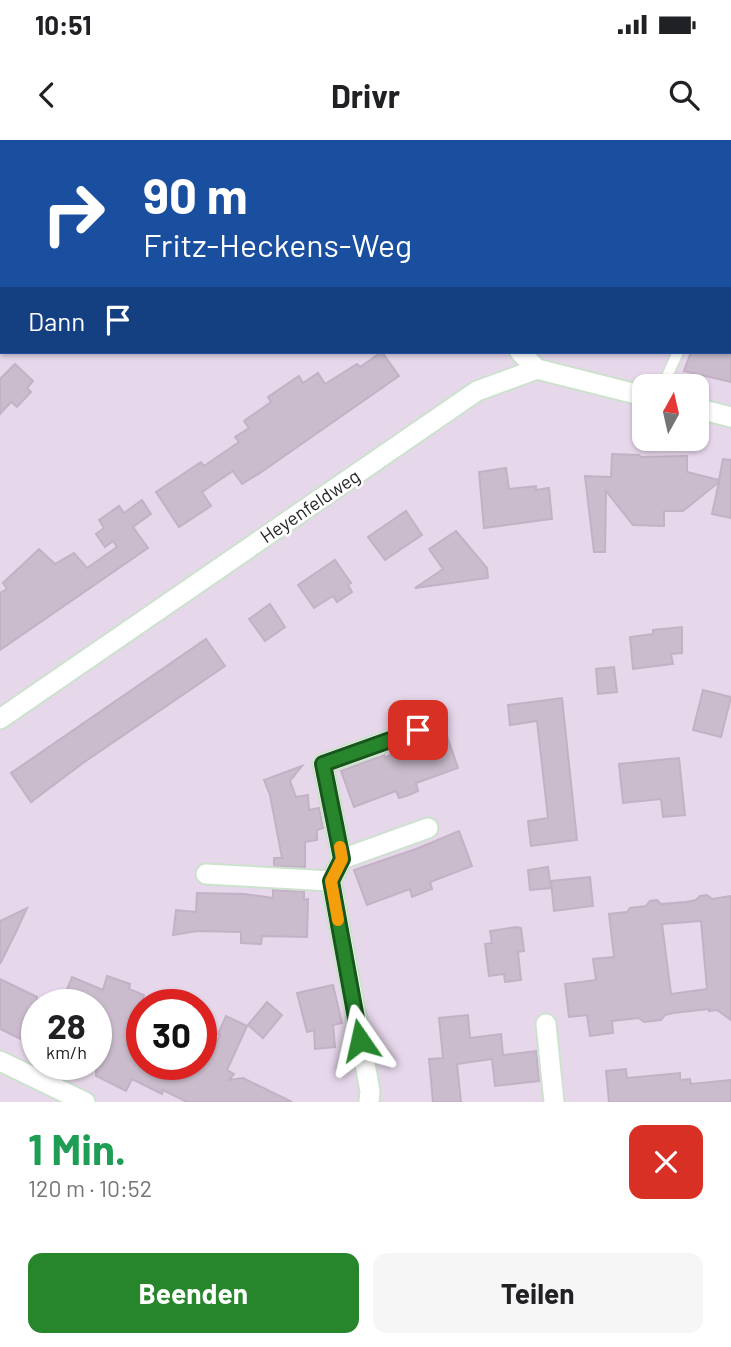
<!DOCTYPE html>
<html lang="de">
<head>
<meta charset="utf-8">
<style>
  body { margin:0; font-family:Barlow,sans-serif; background:#f6f6f6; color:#202124; height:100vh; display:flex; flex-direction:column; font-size:26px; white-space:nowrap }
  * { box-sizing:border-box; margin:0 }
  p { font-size:23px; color:#757577 }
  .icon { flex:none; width:38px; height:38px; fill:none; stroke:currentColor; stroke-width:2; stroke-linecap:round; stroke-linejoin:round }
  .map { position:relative; height:962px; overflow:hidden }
  .side { display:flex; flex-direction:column; background:#fff; flex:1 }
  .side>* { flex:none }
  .top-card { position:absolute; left:0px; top:0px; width:732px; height:214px; box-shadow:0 2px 5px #0004; background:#1a4fa0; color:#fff; overflow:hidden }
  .needle { width:46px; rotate:8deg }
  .fabs { position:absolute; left:632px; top:234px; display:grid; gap:14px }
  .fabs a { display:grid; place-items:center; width:77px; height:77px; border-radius:14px; background:#fff; box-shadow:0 2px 5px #0004; font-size:35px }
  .speed { position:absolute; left:21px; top:849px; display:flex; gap:14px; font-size:35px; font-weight:700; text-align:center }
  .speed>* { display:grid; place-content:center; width:91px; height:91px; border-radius:50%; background:#fff; box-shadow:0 2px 5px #0004; line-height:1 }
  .speed small { font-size:18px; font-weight:400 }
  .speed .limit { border:10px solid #d22; background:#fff; color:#111 }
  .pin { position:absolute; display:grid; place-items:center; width:60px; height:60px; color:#fff; margin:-30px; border-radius:14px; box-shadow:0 4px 10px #0006 }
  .me { position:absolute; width:77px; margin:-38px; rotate:349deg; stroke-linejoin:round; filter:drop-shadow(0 0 5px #0008) }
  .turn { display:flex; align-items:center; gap:24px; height:147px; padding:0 28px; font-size:32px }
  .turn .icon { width:91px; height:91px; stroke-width:2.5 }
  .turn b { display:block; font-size:49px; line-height:60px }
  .then { display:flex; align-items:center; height:66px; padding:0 28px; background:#0003; gap:14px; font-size:26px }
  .round { display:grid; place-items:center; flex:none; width:74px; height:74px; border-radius:14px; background:#f6f6f6 }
  .head { display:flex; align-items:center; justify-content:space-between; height:119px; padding:0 28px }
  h1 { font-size:42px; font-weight:700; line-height:52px; color:#1e9e55 }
  .button { display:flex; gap:14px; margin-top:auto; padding:14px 28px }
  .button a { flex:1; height:80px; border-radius:14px; background:#27852c; color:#fff; font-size:28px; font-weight:700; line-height:80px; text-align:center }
  .button a+a { background:#f6f6f6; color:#202124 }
  .status { display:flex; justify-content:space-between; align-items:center; height:49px; padding:0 35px; background:#fff; direction:ltr }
  .status svg { height:19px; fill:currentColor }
  header { display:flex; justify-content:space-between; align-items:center; height:91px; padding:0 28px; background:#fff; font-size:32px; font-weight:700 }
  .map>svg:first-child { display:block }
  .building { fill:#cabccc; stroke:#c3b1c6; stroke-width:2; fill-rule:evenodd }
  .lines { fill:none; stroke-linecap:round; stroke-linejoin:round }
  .service-casing { stroke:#cce2cd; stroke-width:13 }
  .minor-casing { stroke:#cce2cd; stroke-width:23 }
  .service { stroke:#fff; stroke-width:10 }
  .minor { stroke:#fff; stroke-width:19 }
  .route-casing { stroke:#19561d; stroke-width:18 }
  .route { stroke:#27852c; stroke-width:12 }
  .slow { stroke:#f59e0b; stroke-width:12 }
  .labels { text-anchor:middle; stroke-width:5; stroke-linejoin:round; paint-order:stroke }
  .street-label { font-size:19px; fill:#272727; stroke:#fff }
</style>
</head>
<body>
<div class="status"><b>10:51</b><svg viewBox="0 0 49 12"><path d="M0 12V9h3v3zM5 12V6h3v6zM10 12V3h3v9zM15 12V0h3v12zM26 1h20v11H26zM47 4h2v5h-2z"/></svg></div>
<header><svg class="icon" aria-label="back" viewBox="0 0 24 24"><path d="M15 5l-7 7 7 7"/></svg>Drivr<svg class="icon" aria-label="search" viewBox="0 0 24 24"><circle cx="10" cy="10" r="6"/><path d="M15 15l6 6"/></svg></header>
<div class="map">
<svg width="731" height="962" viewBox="0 0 731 962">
  <rect width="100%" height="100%" fill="#e7d7eb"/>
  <g class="building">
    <polygon points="382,212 399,236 260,333 242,344 233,331 202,352 211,366 179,387 156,352 201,322 204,326 239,302 235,297 249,288 244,281 271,262 268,257 299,236 303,243 318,233 325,244 357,224 360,227"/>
    <polygon points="691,212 731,212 731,242 684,231"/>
    <polygon points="15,224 33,241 27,248 31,252 17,267 11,262 0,274 0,239"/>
    <polygon points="612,314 639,315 641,317 687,316 687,332 719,340 723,319 731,320 731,378 712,374 719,342 683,371 664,371 664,386 633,385 606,351 605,412 594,412 585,336 611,337"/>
    <polygon points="506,328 509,349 536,346 536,350 549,348 552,379 484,388 479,332"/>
    <polygon points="142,360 151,374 133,387 148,408 0,510 0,453 7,449 3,443 39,409 55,424 74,413 87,428 117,407 113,401 105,407 96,394 104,388 99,380 119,366 124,373"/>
    <polygon points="406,371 422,395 385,420 368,397"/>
    <polygon points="456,391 487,428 488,438 415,448 443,429 429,409"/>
    <polygon points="335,420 351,443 348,445 352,452 337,462 333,456 314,468 298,445"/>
    <polygon points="270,464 285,487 265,501 249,479"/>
    <polygon points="682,487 682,513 671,514 673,524 633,529 630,497 653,494 653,490"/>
    <polygon points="206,499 225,526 83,623 31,662 11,633"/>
    <polygon points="614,527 617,552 598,554 596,529"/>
    <polygon points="703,550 731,557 721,597 693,590"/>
    <polygon points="562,558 577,700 531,706 528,681 548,678 537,581 510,585 508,565"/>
    <polygon points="446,593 458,628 416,643 418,651 409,655 399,658 396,651 354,667 341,631 384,615 385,618 400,609"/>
    <polygon points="679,618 685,675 663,677 661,659 623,663 619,624"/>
    <polygon points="302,626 290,641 296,657 308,655 309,670 319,668 323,688 317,690 317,700 305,702 305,727 274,726 274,718 282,718 270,655 264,640"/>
    <polygon points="459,691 472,726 430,742 432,749 412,757 410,749 367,765 354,730 416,709"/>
    <polygon points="548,727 551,748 530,750 528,730"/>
    <polygon points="590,737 593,766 554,771 551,741"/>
    <polygon points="273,750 304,752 304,760 308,759 307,797 262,796 261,804 241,803 241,792 197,791 173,795 176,770 196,772 197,753 244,754 273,758"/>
    <path d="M707 755 712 759 731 756V880L717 870 709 871V869L673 873 665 875 661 880 644 882 639 878 612 881 613 893 590 896 587 875 569 877 565 844 596 840 593 819 614 817 609 774 627 772 630 768 646 766 650 761 657 760 661 764 686 762 696 760 700 756ZM701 781 707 849 671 854 662 784Z"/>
    <polygon points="27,768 17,790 0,824 0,781"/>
    <polygon points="516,787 521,788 524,811 518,812 521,840 505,842 504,834 489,836 485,804 492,803 490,791"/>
    <polygon points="107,836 130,844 129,849 144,855 142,862 142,924 205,924 220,895 218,894 226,876 247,886 227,930 234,934 229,940 243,938 292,962 187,962 163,950 162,954 132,939 126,951 96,936 96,864 61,864 72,837 103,850"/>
    <polygon points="0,839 37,857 37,907 0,889"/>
    <polygon points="333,845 342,883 333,885 335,907 315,909 314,890 307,892 297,853"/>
    <polygon points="267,862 282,875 263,898 248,885"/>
    <polygon points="468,875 470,898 501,894 503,915 536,911 539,941 495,946 492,919 457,924 461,962 433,962 429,919 443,918 439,878"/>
    <polygon points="626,929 627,938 680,933 680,940 690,939 691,944 731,940 731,962 609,962 606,931"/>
  </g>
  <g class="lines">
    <g class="service-casing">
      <g id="service">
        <polyline points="730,99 731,97"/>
        <polyline points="662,247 678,212"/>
      </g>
    </g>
    <g class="minor-casing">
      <g id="minor">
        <polyline points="323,0 325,2"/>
        <polyline points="0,192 2,190"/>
        <polyline points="520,212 537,229"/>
        <polyline points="696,268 731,277"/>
        <polyline points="0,579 477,251 537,229 644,256"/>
        <polyline points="342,719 428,688"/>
        <polyline points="206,734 331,741 370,951 369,962"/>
        <polyline points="331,741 342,719 323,624 418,590"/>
        <polyline points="546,884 554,962"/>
        <polyline points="0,921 85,962"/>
      </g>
    </g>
    <use href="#service" class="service"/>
    <use href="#minor" class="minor"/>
  </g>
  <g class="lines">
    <g class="route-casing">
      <polyline id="route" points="360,900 331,741 342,719 323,624 418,590"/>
    </g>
    <use href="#route" class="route"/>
    <polyline class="slow" points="338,780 331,741 342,719 340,707"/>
  </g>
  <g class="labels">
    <g class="street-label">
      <text transform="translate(310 366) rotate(-34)" y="7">Heyenfeldweg</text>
    </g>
  </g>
</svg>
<div class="fabs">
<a><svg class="needle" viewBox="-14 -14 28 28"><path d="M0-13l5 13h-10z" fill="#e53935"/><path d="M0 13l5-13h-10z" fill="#757577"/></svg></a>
</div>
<div class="speed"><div>28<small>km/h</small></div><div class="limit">30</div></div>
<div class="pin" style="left:418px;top:590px;background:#d93025"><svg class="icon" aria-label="arrive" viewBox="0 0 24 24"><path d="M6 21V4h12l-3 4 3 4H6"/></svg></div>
<svg class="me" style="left:360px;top:900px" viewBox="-20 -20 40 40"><path d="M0-17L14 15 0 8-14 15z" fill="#27852c" stroke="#fff" stroke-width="4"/></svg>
<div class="top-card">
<div class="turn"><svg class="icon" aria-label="right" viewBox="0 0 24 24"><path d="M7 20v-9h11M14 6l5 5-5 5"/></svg><div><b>90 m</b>Fritz-Heckens-Weg</div></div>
<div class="then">Dann<svg class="icon" aria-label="arrive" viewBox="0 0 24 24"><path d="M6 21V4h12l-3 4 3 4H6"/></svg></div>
</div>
</div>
<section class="side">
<div class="head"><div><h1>1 Min.</h1><p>120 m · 10:52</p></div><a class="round" style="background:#d93025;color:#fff"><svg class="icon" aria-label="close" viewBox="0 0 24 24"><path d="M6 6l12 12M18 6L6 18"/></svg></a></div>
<div class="button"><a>Beenden</a><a>Teilen</a></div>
</section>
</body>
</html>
